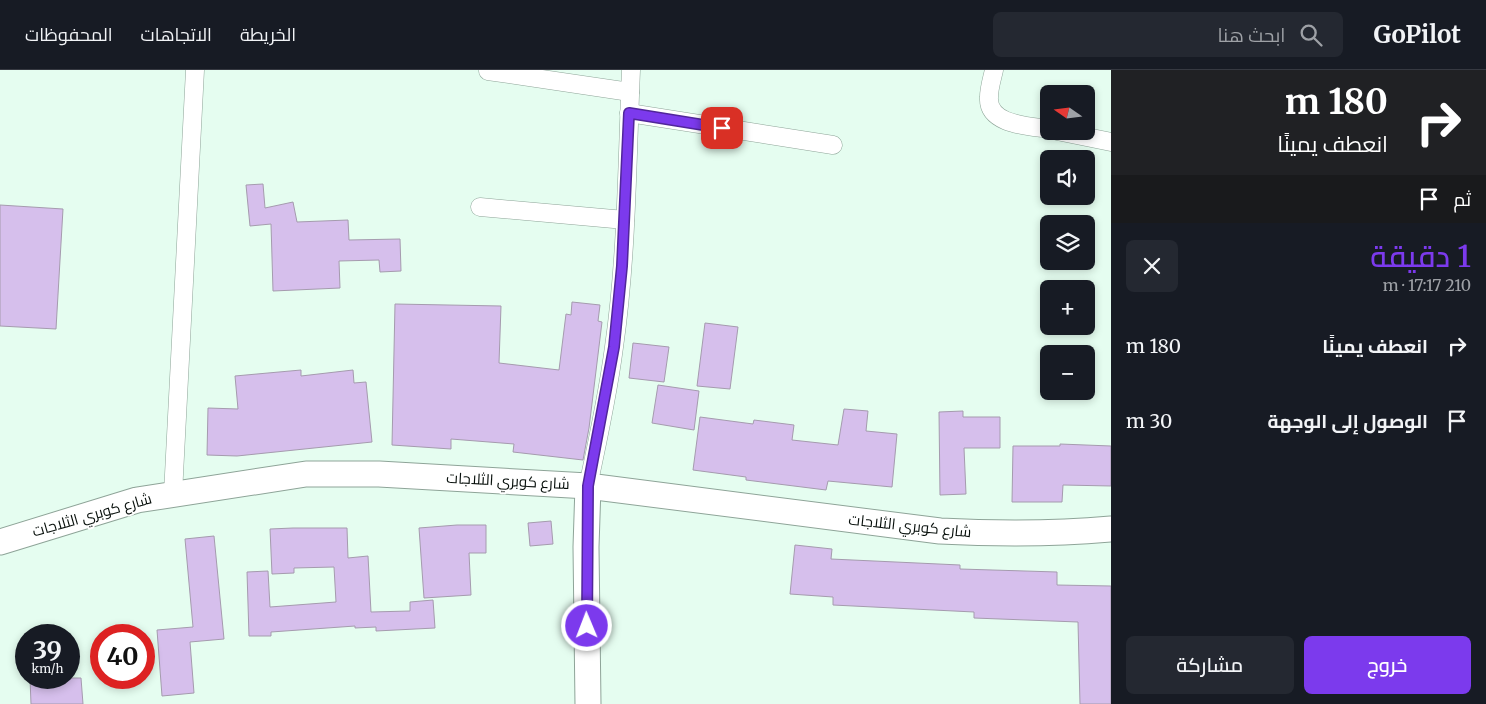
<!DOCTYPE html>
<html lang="ar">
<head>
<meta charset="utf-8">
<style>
  body { margin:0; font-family:Merriweather,Cairo,serif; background:#242831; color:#f1f3f6; direction:rtl; height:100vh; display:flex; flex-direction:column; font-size:19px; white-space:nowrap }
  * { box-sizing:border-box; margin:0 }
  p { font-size:16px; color:#9ea1a6 }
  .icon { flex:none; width:28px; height:28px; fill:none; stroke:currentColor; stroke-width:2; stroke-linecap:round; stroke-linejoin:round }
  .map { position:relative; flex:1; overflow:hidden; direction:ltr }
  .details { display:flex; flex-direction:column; background:#171b24; width:375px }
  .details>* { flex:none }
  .banner { background:#202124; color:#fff; overflow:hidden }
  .needle { width:32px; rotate:284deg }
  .tools { position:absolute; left:1040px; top:15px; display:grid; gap:10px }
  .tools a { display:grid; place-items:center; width:55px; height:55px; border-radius:8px; background:#171b24; box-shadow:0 2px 8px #0003; font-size:25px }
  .speed { position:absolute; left:15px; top:554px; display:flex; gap:10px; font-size:25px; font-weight:700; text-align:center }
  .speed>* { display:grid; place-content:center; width:65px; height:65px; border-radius:50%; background:#171b24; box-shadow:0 2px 8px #0003; line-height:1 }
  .speed small { font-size:12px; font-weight:400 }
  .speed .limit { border:8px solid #d22; background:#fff; color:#111 }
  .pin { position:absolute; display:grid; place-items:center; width:42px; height:42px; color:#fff; margin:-21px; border-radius:10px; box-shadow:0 2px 8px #0006 }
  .me { position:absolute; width:55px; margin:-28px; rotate:359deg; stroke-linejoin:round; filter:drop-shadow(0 0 4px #0008) }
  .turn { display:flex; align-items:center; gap:18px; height:105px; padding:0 15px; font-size:22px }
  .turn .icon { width:65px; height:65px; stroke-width:2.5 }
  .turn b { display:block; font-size:35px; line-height:42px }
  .then { display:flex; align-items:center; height:48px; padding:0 15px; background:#0003; gap:10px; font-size:19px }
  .round { display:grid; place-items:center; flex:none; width:52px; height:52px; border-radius:8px; background:#242831 }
  .headline { display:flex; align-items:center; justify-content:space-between; height:85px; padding:0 15px }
  h1 { font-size:30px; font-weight:600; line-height:38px; color:#7c3aed }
  .cta { display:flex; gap:10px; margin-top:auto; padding:10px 15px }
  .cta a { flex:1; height:58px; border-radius:8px; background:#7c3aed; color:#fff; font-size:20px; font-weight:600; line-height:58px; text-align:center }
  .cta a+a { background:#242831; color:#f1f3f6 }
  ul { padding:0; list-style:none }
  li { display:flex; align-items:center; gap:15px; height:75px; padding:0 15px }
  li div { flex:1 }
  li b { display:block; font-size:19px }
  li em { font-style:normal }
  header { display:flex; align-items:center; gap:30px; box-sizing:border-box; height:70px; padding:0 25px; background:#171b24; border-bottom:1px solid #363941 }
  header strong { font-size:24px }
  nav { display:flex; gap:28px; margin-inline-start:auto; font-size:18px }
  .search { width:350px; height:45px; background:#242831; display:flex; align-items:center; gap:12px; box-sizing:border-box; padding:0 18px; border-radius:8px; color:#9ea1a6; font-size:19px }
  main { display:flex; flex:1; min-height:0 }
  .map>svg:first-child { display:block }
  .building { fill:#d6bfec; stroke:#a59bae }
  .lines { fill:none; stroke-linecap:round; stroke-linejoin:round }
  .street-casing { stroke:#8ea498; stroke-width:19 }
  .secondary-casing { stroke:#8ea498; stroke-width:27 }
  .street { stroke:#fff; stroke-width:18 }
  .secondary { stroke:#fff; stroke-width:25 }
  .route-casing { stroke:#51269a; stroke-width:12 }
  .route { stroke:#7c3aed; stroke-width:9 }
  .labels { text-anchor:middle; stroke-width:4; stroke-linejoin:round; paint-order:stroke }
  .street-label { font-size:15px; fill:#060e0a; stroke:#fff }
</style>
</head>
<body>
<header>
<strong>GoPilot</strong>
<div class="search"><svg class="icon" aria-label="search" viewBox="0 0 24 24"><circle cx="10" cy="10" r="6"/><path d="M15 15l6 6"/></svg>ابحث هنا</div>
<nav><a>الخريطة</a><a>الاتجاهات</a><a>المحفوظات</a></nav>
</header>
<main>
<section class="details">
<div class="banner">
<div class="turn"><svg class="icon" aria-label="right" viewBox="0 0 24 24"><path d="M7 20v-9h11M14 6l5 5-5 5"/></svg><div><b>180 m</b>انعطف يمينًا</div></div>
<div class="then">ثم<svg class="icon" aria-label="arrive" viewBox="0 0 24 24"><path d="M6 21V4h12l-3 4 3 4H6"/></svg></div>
</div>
<div class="headline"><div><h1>1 دقيقة</h1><p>210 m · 17:17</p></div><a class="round"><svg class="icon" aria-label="close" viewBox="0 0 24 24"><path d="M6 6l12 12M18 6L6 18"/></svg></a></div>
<ul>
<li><svg class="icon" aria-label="right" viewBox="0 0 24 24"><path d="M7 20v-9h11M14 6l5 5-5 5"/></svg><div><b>انعطف يمينًا</b></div><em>180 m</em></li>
<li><svg class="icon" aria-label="arrive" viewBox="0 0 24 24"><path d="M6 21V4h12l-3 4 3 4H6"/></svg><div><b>الوصول إلى الوجهة</b></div><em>30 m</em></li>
</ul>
<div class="cta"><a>خروج</a><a>مشاركة</a></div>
</section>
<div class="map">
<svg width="1111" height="634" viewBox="0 0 1111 634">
  <rect width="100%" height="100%" fill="#e5fdf0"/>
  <g class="building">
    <polygon points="263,114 265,138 293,132 297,152 348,150 349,170 400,169 401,201 380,202 379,190 339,191 340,218 273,221 271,154 250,156 246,115"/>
    <polygon points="0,135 63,139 56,259 0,256"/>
    <polygon points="572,232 600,235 598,251 602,252 589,358 583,390 513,382 514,374 451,369 451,379 392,375 395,234 501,236 499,293 559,300 566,244 571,245"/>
    <polygon points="705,253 738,257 730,319 697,316"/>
    <polygon points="633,273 669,277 664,312 629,308"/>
    <polygon points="301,300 301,306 353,300 354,313 366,312 372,372 237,386 207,385 208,338 238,339 235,306"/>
    <polygon points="658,315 699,321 694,360 652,353"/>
    <polygon points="844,339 868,341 866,361 897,364 892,417 828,411 826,420 746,410 746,407 693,400 700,347 753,354 754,350 794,355 792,370 838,375"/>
    <polygon points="963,341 963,347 1000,347 1000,378 964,378 966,424 940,425 939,342"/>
    <polygon points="1060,374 1111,376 1111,416 1063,415 1062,432 1012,432 1013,376 1060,376"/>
    <polygon points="551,451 553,474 530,476 528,453"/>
    <polygon points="457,455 486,455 486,483 469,483 471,525 424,528 419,458"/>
    <polygon points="293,458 347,458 348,488 368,486 371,542 410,541 410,532 433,530 435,558 376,561 376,557 355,558 355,556 271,562 271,566 249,566 247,502 268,501 270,537 336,532 334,497 294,498 294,503 272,504 270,459"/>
    <polygon points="214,466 224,569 190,572 194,623 162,626 157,560 193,557 185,469"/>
    <polygon points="795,475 832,479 831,489 960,495 960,499 1057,502 1057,515 1111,516 1111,634 1080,634 1078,552 974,548 974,542 833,535 833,527 790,524"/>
    <polygon points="30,608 81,608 83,634 31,634"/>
  </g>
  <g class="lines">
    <g class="street-casing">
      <g id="street">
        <path d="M994 0C992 9 989 18 989 27 987 55 1029 56 1049 59"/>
        <polyline points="488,1 630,22"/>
        <polyline points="629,43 833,75"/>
        <polyline points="1057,61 1111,72"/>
        <polyline points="480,137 625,150"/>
        <path d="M588 416C598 370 608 324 614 277 627 186 627 92 631 0"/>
        <polyline points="173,424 195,0"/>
      </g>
    </g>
    <g class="secondary-casing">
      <g id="secondary">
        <polyline points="588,416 586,477 588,634"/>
        <path d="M0 472 137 430 306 404H379L588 416 940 461C998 464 1054 464 1111 459"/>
      </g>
    </g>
    <use href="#street" class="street"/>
    <use href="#secondary" class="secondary"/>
  </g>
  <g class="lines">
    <g class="route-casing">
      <polyline id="route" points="587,556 588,416 614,277 622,196 629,43 722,58"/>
    </g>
    <use href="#route" class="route"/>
  </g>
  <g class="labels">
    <g class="street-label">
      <text transform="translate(508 411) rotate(3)" y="5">شارع كوبري الثلاجات</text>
      <text transform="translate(92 445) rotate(-16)" y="5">شارع كوبري الثلاجات</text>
      <text transform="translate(910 456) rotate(6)" y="5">شارع كوبري الثلاجات</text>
    </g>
  </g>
</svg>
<div class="tools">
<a><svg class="needle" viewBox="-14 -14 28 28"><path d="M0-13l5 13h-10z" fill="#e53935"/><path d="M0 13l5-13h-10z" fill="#9ea1a6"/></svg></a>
<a><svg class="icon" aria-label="sound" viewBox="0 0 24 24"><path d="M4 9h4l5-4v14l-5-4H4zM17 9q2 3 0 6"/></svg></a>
<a><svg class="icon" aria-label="layers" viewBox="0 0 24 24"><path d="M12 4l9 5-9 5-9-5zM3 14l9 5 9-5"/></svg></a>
<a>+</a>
<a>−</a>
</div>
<div class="speed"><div>39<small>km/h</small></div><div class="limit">40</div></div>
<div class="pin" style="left:722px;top:58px;background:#d93025"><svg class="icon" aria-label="arrive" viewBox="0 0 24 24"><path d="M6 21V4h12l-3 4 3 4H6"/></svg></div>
<svg class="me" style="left:587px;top:556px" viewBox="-20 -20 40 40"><circle r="17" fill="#7c3aed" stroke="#fff" stroke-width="3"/><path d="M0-11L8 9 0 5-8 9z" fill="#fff"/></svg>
</div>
</main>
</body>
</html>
